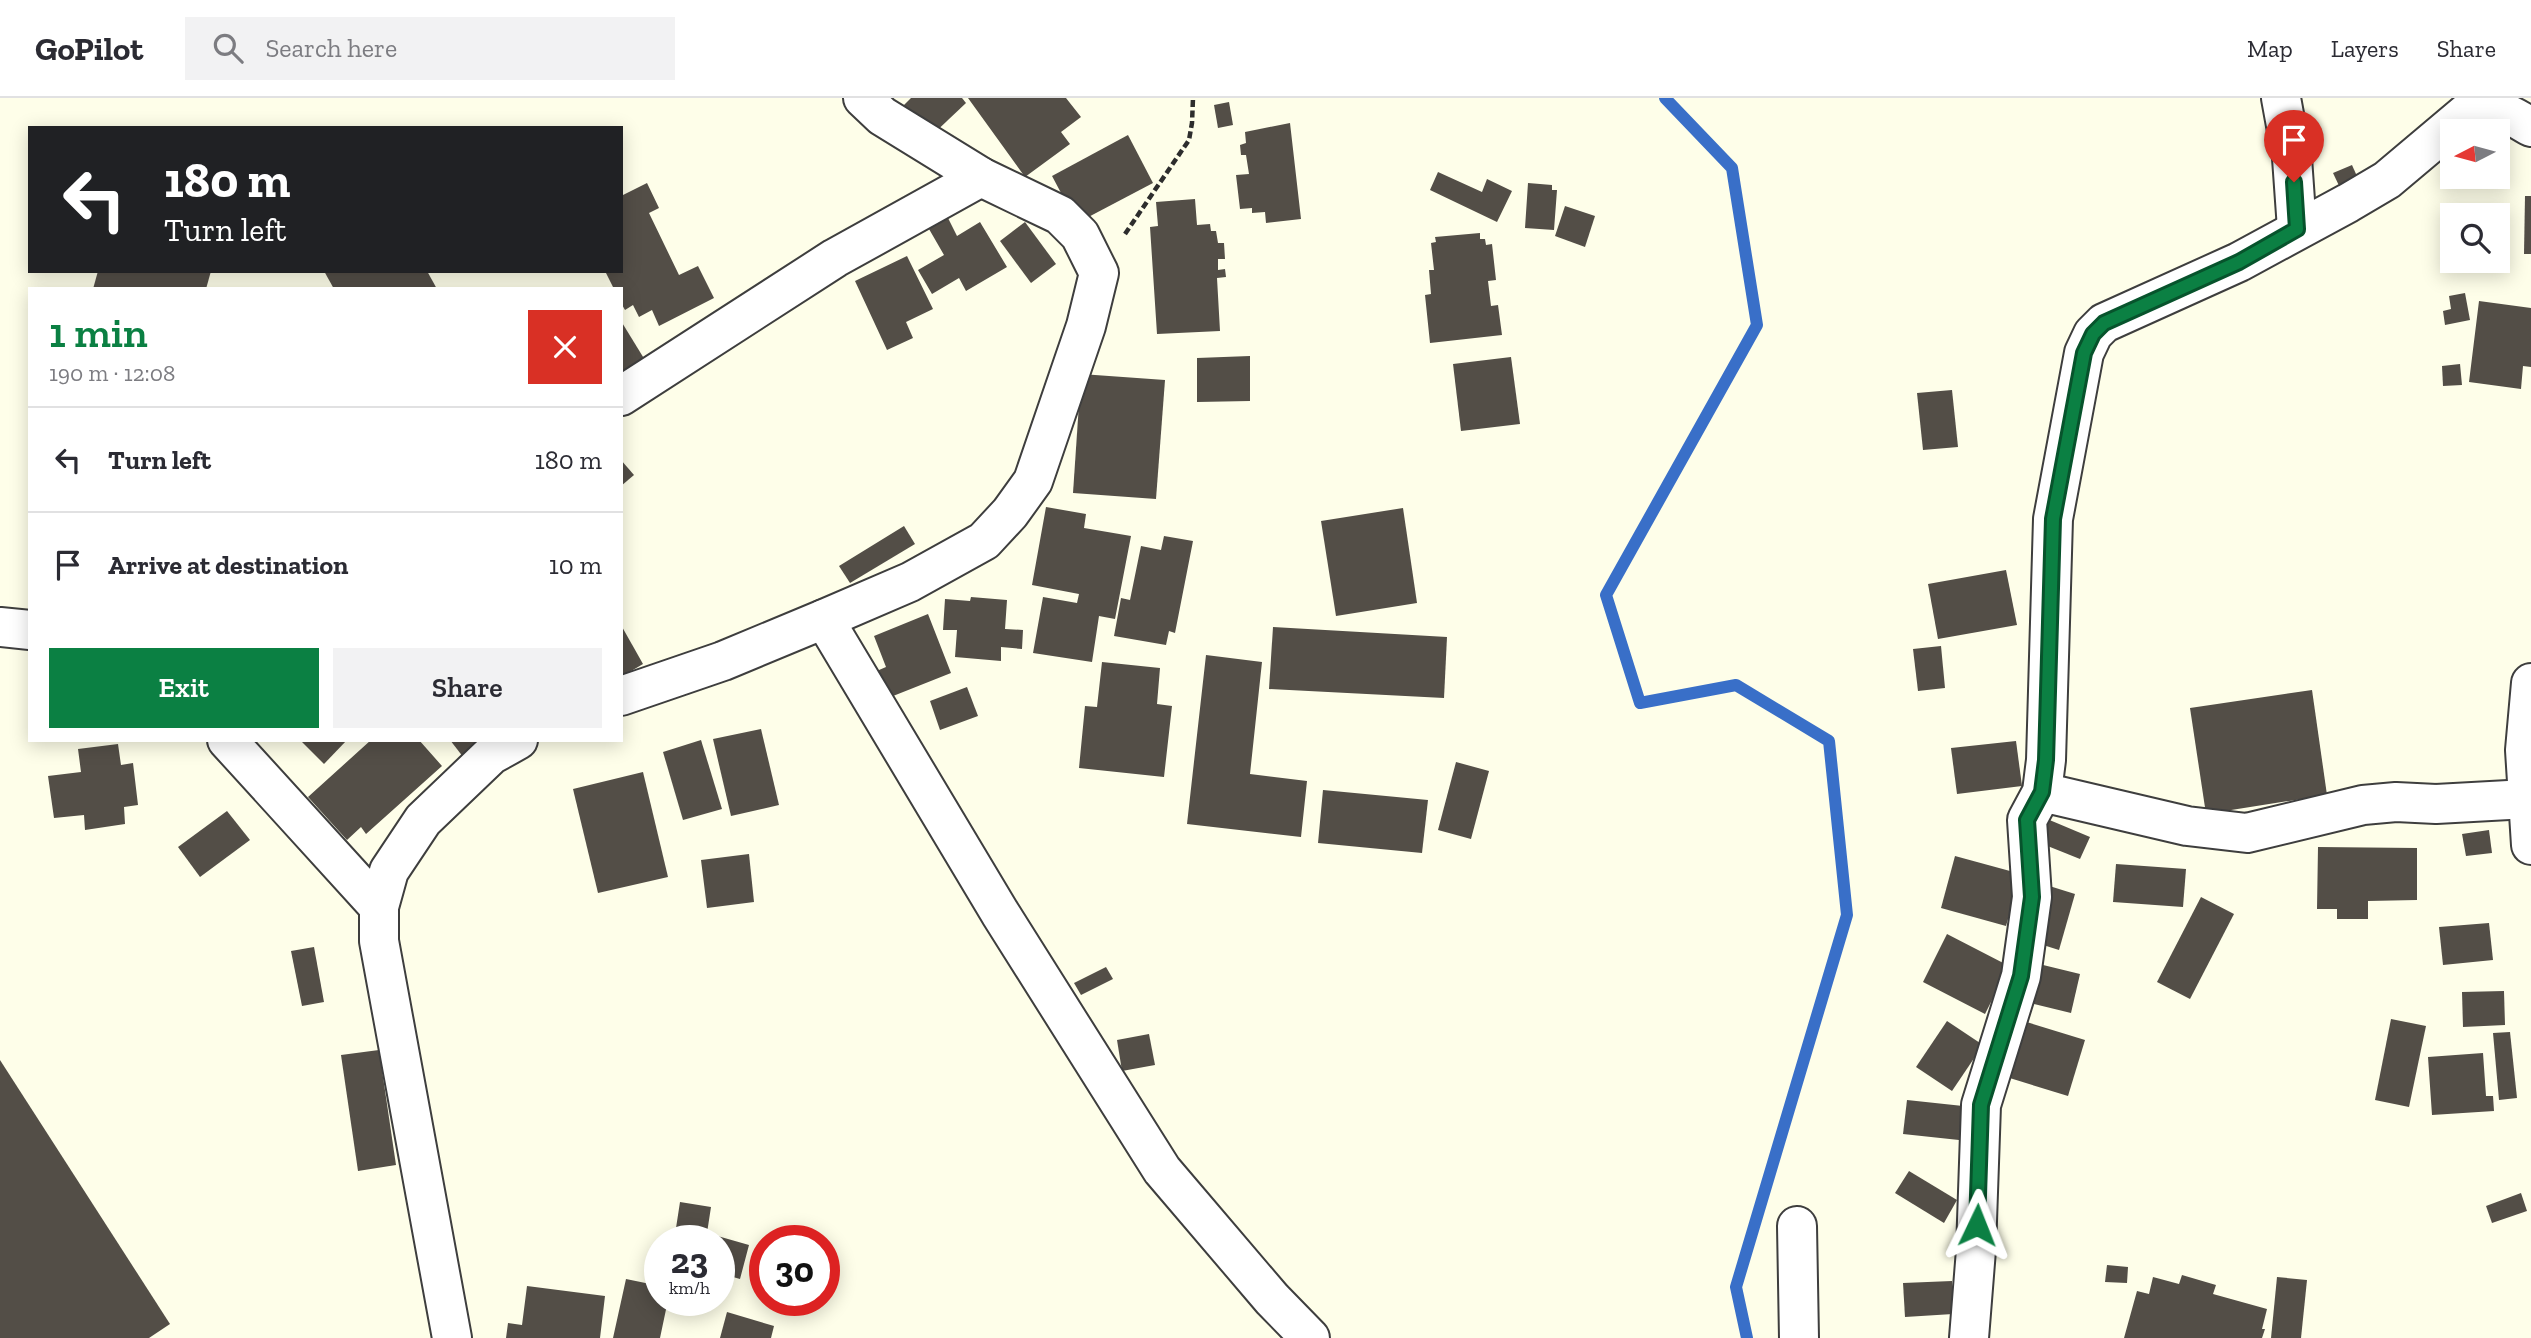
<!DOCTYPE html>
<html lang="en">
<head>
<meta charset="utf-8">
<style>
  body { margin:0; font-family:"Zilla Slab",serif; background:#f2f2f3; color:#2b2b33; height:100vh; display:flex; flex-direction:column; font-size:26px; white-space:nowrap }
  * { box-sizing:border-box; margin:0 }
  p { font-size:23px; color:#7c7c81 }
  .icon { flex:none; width:38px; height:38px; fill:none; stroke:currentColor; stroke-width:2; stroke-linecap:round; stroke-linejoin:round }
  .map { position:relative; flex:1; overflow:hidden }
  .sheet { position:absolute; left:28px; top:189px; width:595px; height:455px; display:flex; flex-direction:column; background:#fff; border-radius:0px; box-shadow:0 4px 18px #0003 }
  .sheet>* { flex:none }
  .hud { position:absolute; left:28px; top:28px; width:595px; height:147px; border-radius:0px; box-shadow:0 4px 18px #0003; background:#202124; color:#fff; overflow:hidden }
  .needle { width:46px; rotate:264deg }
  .controls { position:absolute; left:2440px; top:21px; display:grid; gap:14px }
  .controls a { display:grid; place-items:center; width:70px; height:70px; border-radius:0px; background:#fff; box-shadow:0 4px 18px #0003; font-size:35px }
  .speed { position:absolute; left:644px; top:1127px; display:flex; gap:14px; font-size:35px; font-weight:700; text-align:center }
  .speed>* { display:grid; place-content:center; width:91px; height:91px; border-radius:50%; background:#fff; box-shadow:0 4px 18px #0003; line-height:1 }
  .speed small { font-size:18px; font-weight:400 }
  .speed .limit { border:10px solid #d22; background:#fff; color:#111 }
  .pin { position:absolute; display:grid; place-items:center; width:60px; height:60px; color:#fff; margin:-72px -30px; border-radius:50% 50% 50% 0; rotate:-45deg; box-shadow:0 0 7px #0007 }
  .pin .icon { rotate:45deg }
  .me { position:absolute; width:77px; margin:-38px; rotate:2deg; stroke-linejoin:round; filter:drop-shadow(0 0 5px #0008) }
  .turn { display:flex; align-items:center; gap:24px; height:147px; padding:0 21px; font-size:32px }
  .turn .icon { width:91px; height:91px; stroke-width:2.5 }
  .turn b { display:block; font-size:49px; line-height:60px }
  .round { display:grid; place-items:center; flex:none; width:74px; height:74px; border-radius:0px; background:#f2f2f3 }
  .overview { display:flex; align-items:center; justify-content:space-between; height:119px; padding:0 21px }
  h1 { font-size:42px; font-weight:600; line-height:52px; color:#0b8043 }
  .action { display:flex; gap:14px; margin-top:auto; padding:14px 21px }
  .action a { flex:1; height:80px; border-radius:0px; background:#0b8043; color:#fff; font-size:28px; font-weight:600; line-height:80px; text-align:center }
  .action a+a { background:#f2f2f3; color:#2b2b33 }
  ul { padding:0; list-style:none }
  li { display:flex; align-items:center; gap:21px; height:105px; padding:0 21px; border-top:2px solid #e1e1e2 }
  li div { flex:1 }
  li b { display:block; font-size:26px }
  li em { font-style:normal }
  header { display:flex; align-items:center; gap:42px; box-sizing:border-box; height:98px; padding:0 35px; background:#fff; border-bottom:2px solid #e1e1e2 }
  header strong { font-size:33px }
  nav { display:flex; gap:38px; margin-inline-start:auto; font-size:24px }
  .search { width:490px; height:63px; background:#f2f2f3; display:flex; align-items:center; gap:18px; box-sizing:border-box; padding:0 24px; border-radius:0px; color:#7c7c81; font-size:26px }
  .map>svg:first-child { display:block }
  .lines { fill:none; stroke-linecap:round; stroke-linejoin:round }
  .stream { stroke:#396fc8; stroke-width:12 }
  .building { fill:#534e47 }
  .minor-casing { stroke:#3e3e3e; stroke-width:42 }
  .path { stroke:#2d2d2d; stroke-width:4.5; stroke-dasharray:7 3.5; stroke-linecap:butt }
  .minor { stroke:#fff; stroke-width:38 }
  .route-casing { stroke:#07532c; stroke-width:18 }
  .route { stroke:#0b8043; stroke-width:12 }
</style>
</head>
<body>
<header>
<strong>GoPilot</strong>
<div class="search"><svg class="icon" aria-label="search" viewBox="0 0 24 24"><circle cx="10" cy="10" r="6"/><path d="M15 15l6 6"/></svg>Search here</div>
<nav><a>Map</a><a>Layers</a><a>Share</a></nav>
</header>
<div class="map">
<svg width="2531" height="1240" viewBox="0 0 2531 1240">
  <rect width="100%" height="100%" fill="#fefee9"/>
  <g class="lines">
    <polyline class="stream" points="1665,0 1732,70 1757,227 1606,497 1640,605 1736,587 1829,643 1847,817 1736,1189 1747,1240"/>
  </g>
  <g class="building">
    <polygon points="911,0 962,0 966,5 929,40 901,10"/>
    <polygon points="968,0 1066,0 1081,19 1061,34 1070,46 1025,79"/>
    <polygon points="1229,4 1233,27 1218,30 1214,7"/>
    <polygon points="1290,25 1301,121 1266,125 1265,114 1252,115 1252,110 1240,111 1236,77 1249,76 1246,57 1241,57 1240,47 1246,45 1245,34"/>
    <polygon points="1128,37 1153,85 1077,125 1052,78"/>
    <polygon points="2352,67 2360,85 2342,94 2333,75"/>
    <polygon points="1438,74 1482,94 1487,81 1512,93 1497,124 1430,92"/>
    <polygon points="647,85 659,110 649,115 679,177 698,168 714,200 659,228 652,212 639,219 633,207 625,212 621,205 621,191 614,191 605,173 621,173 621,98"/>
    <polygon points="1528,85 1552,87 1552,92 1557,92 1554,132 1525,130"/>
    <polygon points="2525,98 2531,98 2531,156 2524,156"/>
    <polygon points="1195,101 1197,127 1210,126 1211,133 1216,133 1218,145 1224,145 1225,161 1218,161 1218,172 1225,171 1226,179 1217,180 1220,233 1157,236 1150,129 1158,128 1156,104"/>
    <polygon points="1565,108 1595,118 1585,149 1555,138"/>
    <polygon points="948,120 957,138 980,124 1007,169 966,193 959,180 932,196 918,172 944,157 929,131"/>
    <polygon points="1025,124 1056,166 1031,185 1000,143"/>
    <polygon points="1480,135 1480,141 1485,141 1486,147 1492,146 1496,182 1488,183 1491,208 1498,207 1502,237 1430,245 1425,197 1431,196 1429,172 1434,172 1431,145 1436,144 1435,139"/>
    <polygon points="907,158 933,211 906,224 913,240 887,252 855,183"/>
    <polygon points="98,173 211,173 206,191 93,191"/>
    <polygon points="324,173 427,173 437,191 334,191"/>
    <polygon points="2465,195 2470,222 2445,227 2443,213 2451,211 2449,198"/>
    <polygon points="2479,203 2531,210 2531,269 2523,268 2521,291 2469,284"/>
    <polygon points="621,223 648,267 621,284"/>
    <polygon points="1250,258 1250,303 1197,304 1197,260"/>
    <polygon points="1511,259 1520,326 1461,333 1453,266"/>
    <polygon points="2460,266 2462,287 2443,288 2442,268"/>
    <polygon points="1081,276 1165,282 1156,401 1073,395"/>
    <polygon points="1952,292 1958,349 1923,352 1917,295"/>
    <polygon points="621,362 634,377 621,388"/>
    <polygon points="1046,409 1086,416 1084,430 1131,438 1115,521 1099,518 1092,564 1033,555 1043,499 1077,505 1079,496 1032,487"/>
    <polygon points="1403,410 1417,505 1336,518 1321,423"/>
    <polygon points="904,428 915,446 850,485 839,468"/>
    <polygon points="1164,438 1193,443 1175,535 1169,533 1166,547 1114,538 1121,500 1130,502 1141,448 1161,452"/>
    <polygon points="2006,472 2017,527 1938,541 1928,486"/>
    <polygon points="971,499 1007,502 1005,531 1023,532 1022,551 1001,549 1001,563 955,559 957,532 943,532 945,501 970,503"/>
    <polygon points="928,516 951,575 883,602 872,575 886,569 874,538"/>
    <polygon points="621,527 643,566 621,579"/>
    <polygon points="1273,529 1447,539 1444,600 1269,591"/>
    <polygon points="1941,548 1945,590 1918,593 1913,551"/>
    <polygon points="1206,557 1262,564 1250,676 1307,683 1301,739 1187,726"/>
    <polygon points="1102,564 1160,570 1157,606 1172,608 1164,679 1079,670 1085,608 1097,609"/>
    <polygon points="967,589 978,618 940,632 930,603"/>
    <polygon points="2312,592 2327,697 2206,716 2190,610"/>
    <polygon points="761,631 779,707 731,718 713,641"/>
    <polygon points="300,642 347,642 324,666"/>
    <polygon points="371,642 419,642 442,668 366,736 361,729 347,742 308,699"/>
    <polygon points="450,642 495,642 467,664"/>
    <polygon points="701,642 722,711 683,722 663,654"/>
    <polygon points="2016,643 2022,688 1957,696 1951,650"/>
    <polygon points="118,646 121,667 133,665 138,707 124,709 125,726 85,732 84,717 54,720 48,678 81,674 78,651"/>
    <polygon points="1456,664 1489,673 1471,741 1438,732"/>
    <polygon points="643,674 668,779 598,795 573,691"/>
    <polygon points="1323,692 1428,702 1422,755 1318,745"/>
    <polygon points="227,713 250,742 200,779 178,749"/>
    <polygon points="2040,718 2090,739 2080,761 2030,741"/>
    <polygon points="2489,732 2492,755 2466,758 2462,736"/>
    <polygon points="2318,749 2417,750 2417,802 2368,803 2368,821 2337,821 2337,811 2317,811"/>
    <polygon points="749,756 754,804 707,810 701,762"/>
    <polygon points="1955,758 2021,776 2006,828 1941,810"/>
    <polygon points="2116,766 2186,771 2183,809 2113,804"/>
    <polygon points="2043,786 2075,796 2059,852 2027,842"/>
    <polygon points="2201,799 2234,816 2190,901 2157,884"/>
    <polygon points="2489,825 2493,862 2443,867 2439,829"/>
    <polygon points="1947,836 2009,868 1985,916 1923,884"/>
    <polygon points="314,849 324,904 302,908 291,853"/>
    <polygon points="2039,866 2080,876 2071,915 2030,905"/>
    <polygon points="1106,869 1113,881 1081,897 1074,885"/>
    <polygon points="2504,893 2505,927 2463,929 2462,894"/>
    <polygon points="2017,921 2085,942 2068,998 2000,977"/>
    <polygon points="2391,921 2426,928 2409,1009 2375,1002"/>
    <polygon points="1947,923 1983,947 1952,993 1916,969"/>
    <polygon points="2510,934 2517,1000 2499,1002 2493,935"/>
    <polygon points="1149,936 1155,967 1122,973 1117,942"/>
    <polygon points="379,952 396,1067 358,1073 341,957"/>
    <polygon points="2483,955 2486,998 2493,998 2494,1013 2432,1017 2428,959"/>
    <polygon points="0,962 170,1226 149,1240 0,1240"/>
    <polygon points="1907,1002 1963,1008 1959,1042 1903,1036"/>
    <polygon points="1909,1073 1957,1102 1944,1125 1895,1095"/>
    <polygon points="2521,1095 2527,1113 2492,1125 2486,1108"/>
    <polygon points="680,1104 711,1109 707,1135 749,1147 740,1181 719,1175 719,1143 674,1143"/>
    <polygon points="2107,1167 2128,1169 2127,1185 2105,1184"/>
    <polygon points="2182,1177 2216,1187 2213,1196 2267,1211 2262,1231 2265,1231 2262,1240 2124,1240 2137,1193 2149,1196 2153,1179 2179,1186"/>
    <polygon points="2277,1179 2307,1182 2301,1240 2271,1240"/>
    <polygon points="626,1181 660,1188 660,1202 668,1202 660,1240 613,1240"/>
    <polygon points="1952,1183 1953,1216 1905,1219 1903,1185"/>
    <polygon points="527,1188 605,1198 600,1240 506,1240 508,1225 522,1227"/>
    <polygon points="727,1214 774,1228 771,1240 720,1240"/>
  </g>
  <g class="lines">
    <g class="minor-casing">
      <g id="minor">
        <polyline points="2281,0 2292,60 2297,131"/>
        <polyline points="621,298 835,160 981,79"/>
        <polyline points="824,521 1000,815 1162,1072 1272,1201 1310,1240"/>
        <polyline points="0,529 30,532"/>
        <polyline points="2531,585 2525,652 2531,747"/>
        <polyline points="621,598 723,563 824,521 910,484 984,443 1010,415 1033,383 1086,228 1099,175 1080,137 1060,117 981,79 882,18 863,0"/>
        <polyline points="227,642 379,809"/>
        <polyline points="2042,694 2187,728 2247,735 2363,707 2396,704 2436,706 2527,701"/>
        <polyline points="1797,1128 1799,1240"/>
        <polyline points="452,1240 379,843 379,809 389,773 423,722 491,657 518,642"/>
        <path d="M1969 1240 1976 1152 1981 1007 2021 878 2032 799 2027 722 2042 694 2046 662 2053 421 2084 255 2093 236 2104 225 2239 164 2348 105 2387 82 2469 13C2495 6 2509 16 2531 29"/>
      </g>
    </g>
    <polyline class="path" points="1125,136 1189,42 1192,25 1193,0"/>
    <use href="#minor" class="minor"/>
  </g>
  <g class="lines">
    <g class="route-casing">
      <polyline id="route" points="1977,1127 1981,1007 2021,878 2032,799 2027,722 2042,694 2046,662 2053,421 2084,255 2093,236 2104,225 2239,164 2297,131 2294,84"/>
    </g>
    <use href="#route" class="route"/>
  </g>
</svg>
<div class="controls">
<a><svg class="needle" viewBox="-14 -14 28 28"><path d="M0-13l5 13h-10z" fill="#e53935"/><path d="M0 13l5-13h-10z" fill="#7c7c81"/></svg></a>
<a><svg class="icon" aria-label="search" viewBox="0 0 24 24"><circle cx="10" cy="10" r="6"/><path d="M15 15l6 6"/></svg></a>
</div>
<div class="speed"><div>23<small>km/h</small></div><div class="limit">30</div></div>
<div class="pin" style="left:2294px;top:84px;background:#d93025"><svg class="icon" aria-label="arrive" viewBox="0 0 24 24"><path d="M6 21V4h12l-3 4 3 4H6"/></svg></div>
<svg class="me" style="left:1977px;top:1127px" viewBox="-20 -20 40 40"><path d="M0-17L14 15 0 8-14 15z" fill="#0b8043" stroke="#fff" stroke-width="4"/></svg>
<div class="hud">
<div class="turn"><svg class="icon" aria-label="left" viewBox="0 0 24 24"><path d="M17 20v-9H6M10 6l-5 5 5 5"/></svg><div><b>180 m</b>Turn left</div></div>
</div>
<section class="sheet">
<div class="overview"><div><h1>1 min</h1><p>190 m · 12:08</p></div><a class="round" style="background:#d93025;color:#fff"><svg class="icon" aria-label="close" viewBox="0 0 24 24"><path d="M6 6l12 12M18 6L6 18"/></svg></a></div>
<ul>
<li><svg class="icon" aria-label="left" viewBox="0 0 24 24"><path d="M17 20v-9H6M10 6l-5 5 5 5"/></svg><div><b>Turn left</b></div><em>180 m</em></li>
<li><svg class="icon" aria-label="arrive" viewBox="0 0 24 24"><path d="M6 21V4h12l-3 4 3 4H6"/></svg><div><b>Arrive at destination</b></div><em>10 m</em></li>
</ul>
<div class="action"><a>Exit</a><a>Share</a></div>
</section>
</div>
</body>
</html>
